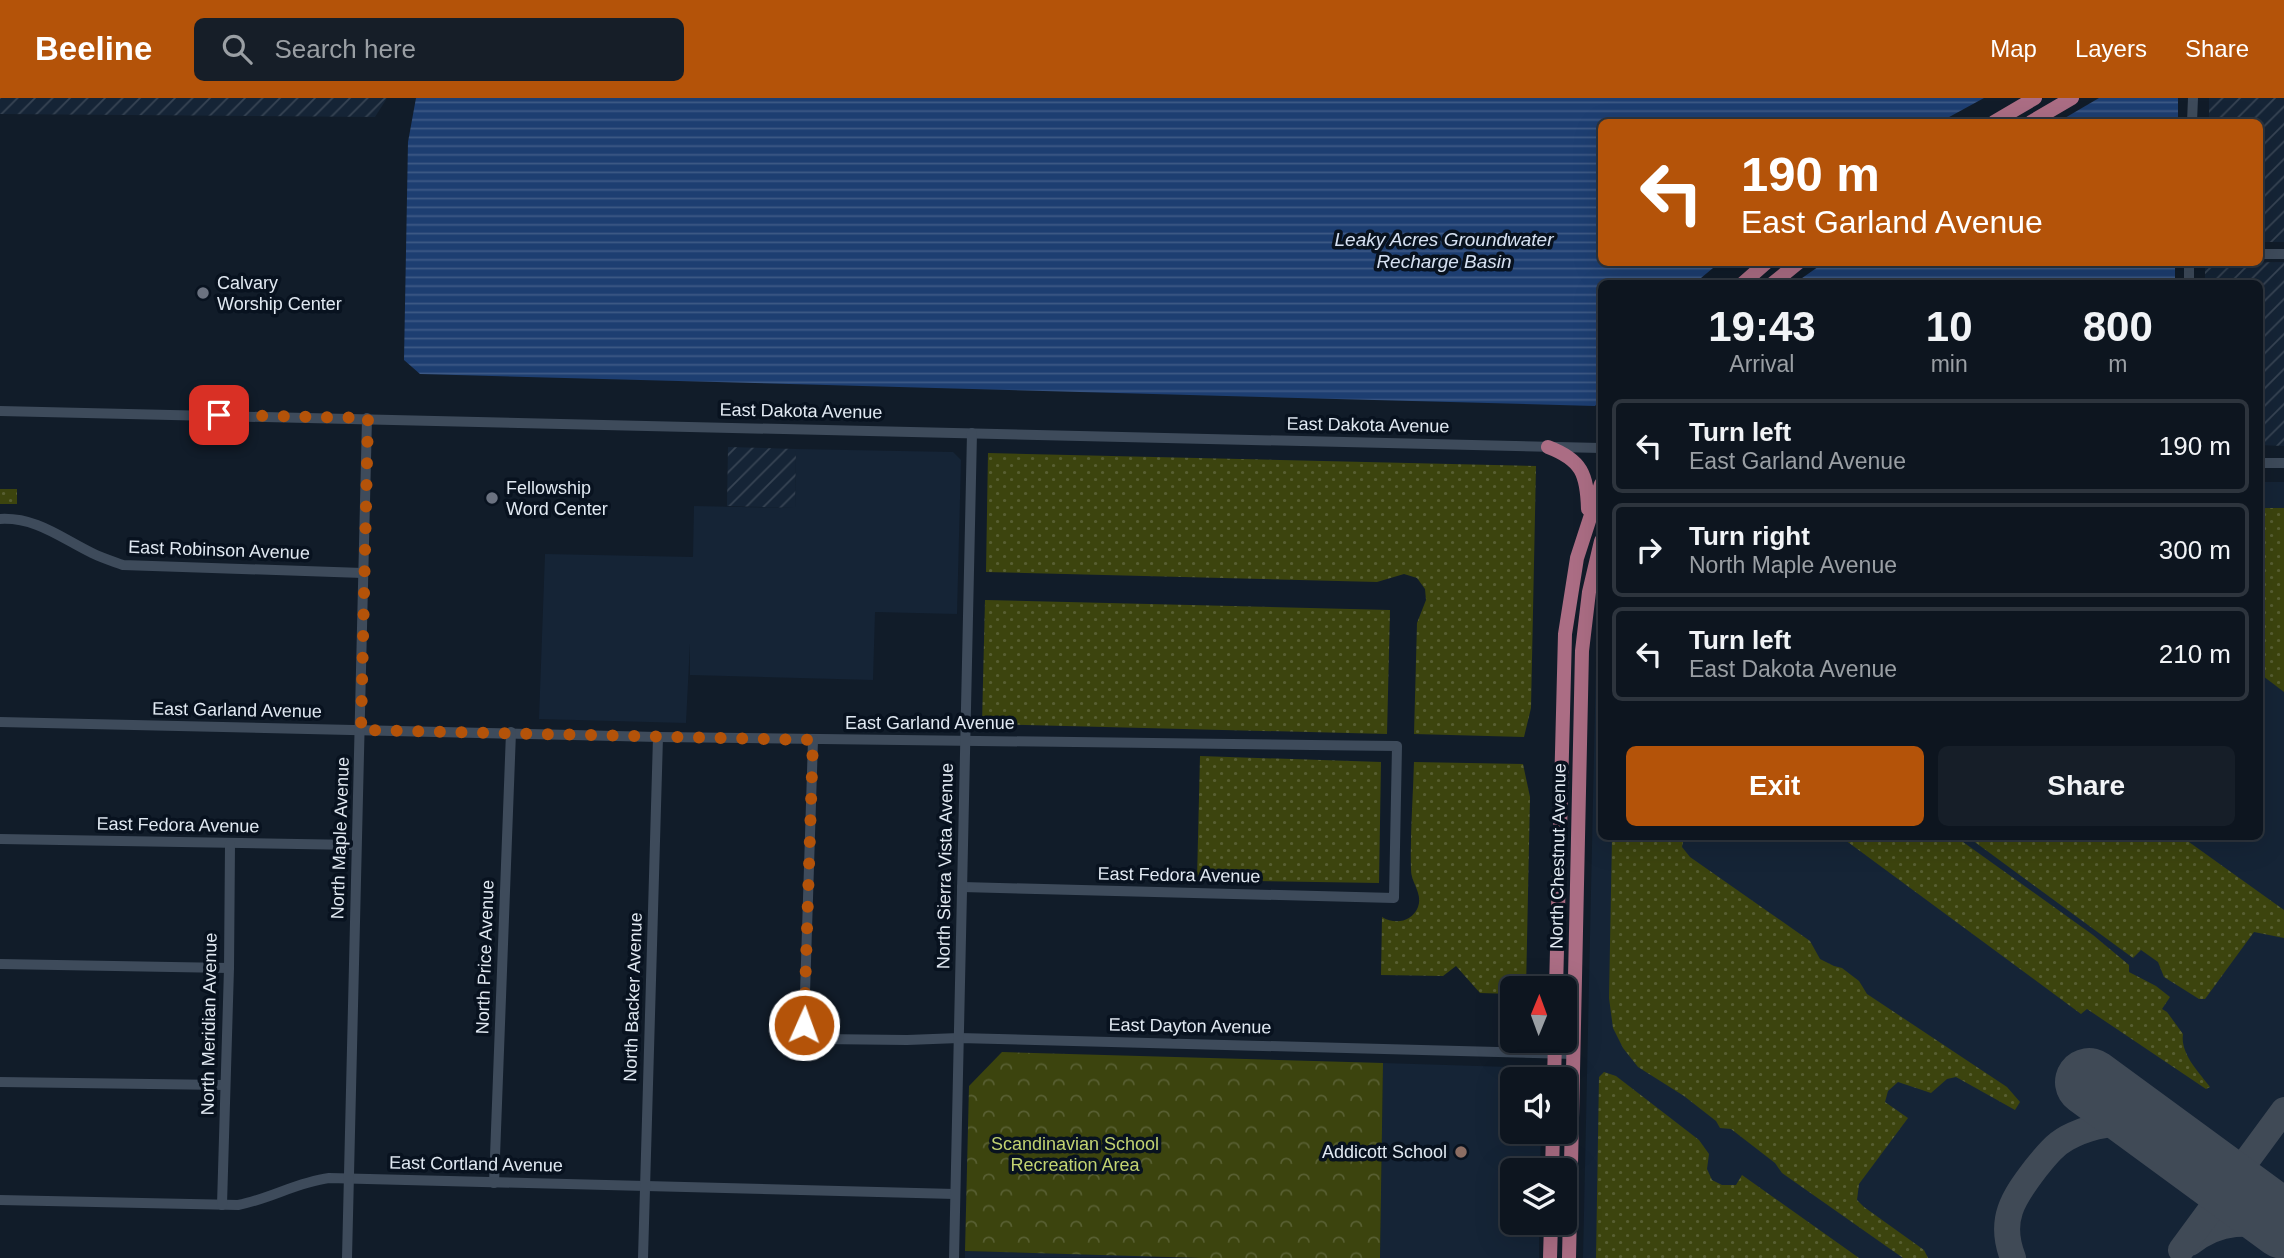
<!DOCTYPE html>
<html lang="en">
<head>
<meta charset="utf-8">
<style>
  body { margin:0; font-family:Helvetica,sans-serif; background:#161e28; color:#f1f3f6; height:100vh; display:flex; flex-direction:column; font-size:26px; white-space:nowrap }
  * { box-sizing:border-box; margin:0 }
  p { font-size:23px; color:#9a9fa4 }
  .icon { flex:none; width:38px; height:38px; fill:none; stroke:currentColor; stroke-width:2; stroke-linecap:round; stroke-linejoin:round }
  .map { position:relative; flex:1; overflow:hidden }
  .drawer { position:absolute; left:1598px; top:182px; width:665px; height:560px; display:flex; flex-direction:column; background:#0d151f; border-radius:10px; box-shadow:0 7px 28px #0002,0 0 0 2px #2d343d }
  .drawer>* { flex:none }
  .banner { position:absolute; left:1598px; top:21px; width:665px; height:147px; border-radius:10px; box-shadow:0 7px 28px #0002,0 0 0 2px #2d343d; background:#b45309; color:#fff; overflow:hidden }
  .needle { width:46px; rotate:1deg }
  .tools { position:absolute; left:1500px; top:878px; display:grid; gap:14px }
  .tools a { display:grid; place-items:center; width:77px; height:77px; border-radius:10px; background:#0d151f; box-shadow:0 7px 28px #0002,0 0 0 2px #2d343d; font-size:35px }
  .pin { position:absolute; display:grid; place-items:center; width:60px; height:60px; color:#fff; margin:-30px; border-radius:14px; box-shadow:0 4px 10px #0006 }
  .me { position:absolute; width:77px; margin:-38px; rotate:2deg; stroke-linejoin:round; filter:drop-shadow(0 0 5px #0008) }
  .turn { display:flex; align-items:center; gap:24px; height:147px; padding:0 28px; font-size:32px }
  .turn .icon { width:91px; height:91px; stroke-width:2.5 }
  .turn b { display:block; font-size:49px; line-height:60px }
  .eta { display:flex; justify-content:space-evenly; align-items:center; height:119px; text-align:center }
  .eta b { font-size:42px; font-weight:600; line-height:49px }
  .action { display:flex; gap:14px; margin-top:auto; padding:14px 28px }
  .action a { flex:1; height:80px; border-radius:10px; background:#b45309; color:#fff; font-size:28px; font-weight:600; line-height:80px; text-align:center }
  .action a+a { background:#161e28; color:#f1f3f6 }
  ul { padding:0; list-style:none }
  li { display:flex; align-items:center; gap:21px; height:94px; margin:0 14px 10px; padding:0 14px; border:4px solid #2d343d; border-radius:10px }
  li div { flex:1 }
  li b { display:block; font-size:26px }
  li em { font-style:normal }
  header { display:flex; align-items:center; gap:42px; box-sizing:border-box; height:98px; padding:0 35px; background:#b45309; color:#fff }
  header strong { font-size:33px }
  nav { display:flex; gap:38px; margin-inline-start:auto; font-size:24px }
  .search { width:490px; height:63px; background:#161e28; display:flex; align-items:center; gap:18px; box-sizing:border-box; padding:0 24px; border-radius:10px; color:#9a9fa4; font-size:26px }
  .map>svg:first-child { display:block }
  .built { fill:#152436 }
  .industrial { fill:url(#industrial-furrows) }
  .grass { fill:url(#grass-dots) }
  .park { fill:url(#park-crowns) }
  .water { fill:url(#water-rules) }
  .lines { fill:none; stroke-linecap:round; stroke-linejoin:round }
  .taxiway { stroke:#404a56; stroke-width:26 }
  .runway { stroke:#404a56; stroke-width:68 }
  .minor { stroke:#3e4b5b; stroke-width:10 }
  .major { stroke:#ab6d84; stroke-width:14 }
  .route { stroke:#b45309; stroke-width:12; stroke-dasharray:0 21.6 }
  .worship-dot { fill:#6b7280; stroke:#08121f; stroke-width:2.5 }
  .education-dot { fill:#8d6e63; stroke:#08121f; stroke-width:2.5 }
  .labels { text-anchor:middle; stroke-width:7; stroke-linejoin:round; paint-order:stroke }
  .poi-label { font-size:18px; fill:#e1e9f2; stroke:#08121f; text-anchor:start }
  .street-label { font-size:18px; fill:#e1e9f2; stroke:#08121f }
  .park-label { font-size:18px; fill:#c2d371; stroke:#08121f }
  .water-label { font-size:19px; font-style:italic; fill:#d6e1f2; stroke:#08121f }
</style>
</head>
<body>
<header>
<strong>Beeline</strong>
<div class="search"><svg class="icon" aria-label="search" viewBox="0 0 24 24"><circle cx="10" cy="10" r="6"/><path d="M15 15l6 6"/></svg>Search here</div>
<nav><a>Map</a><a>Layers</a><a>Share</a></nav>
</header>
<div class="map">
<svg width="2284" height="1160" viewBox="0 0 2284 1160">
  <defs>
    <pattern id="industrial-furrows" width="10" height="10" patternUnits="userSpaceOnUse" patternTransform="scale(1.75)"><rect width="10" height="10" fill="#152436"/><path d="M-1 1l2-2M0 10L10 0M9 11l2-2" fill="none" stroke="#374454"/></pattern>
    <pattern id="grass-dots" width="8" height="8" patternUnits="userSpaceOnUse" patternTransform="scale(1.75)"><rect width="8" height="8" fill="#3c440e"/><path d="M2 2h.1M6 6h.1" fill="none" stroke="#585f32" stroke-width="1.8" stroke-linecap="round"/></pattern>
    <pattern id="park-crowns" width="20" height="18" patternUnits="userSpaceOnUse" patternTransform="scale(1.75)"><rect width="20" height="18" fill="#3c440e"/><path d="M2 6a3 3 0 1 1 6 0M12 15a3 3 0 1 1 6 0" fill="none" stroke="#585f32"/></pattern>
    <pattern id="water-rules" width="6" height="5" patternUnits="userSpaceOnUse" patternTransform="scale(1.75)"><rect width="6" height="5" fill="#1d3e71"/><path d="M0 2.5h6" fill="none" stroke="#3e5a86"/></pattern>
  </defs>
  <rect width="100%" height="100%" fill="#111c29"/>
  <g class="built">
    <polygon points="796,351 953,354 961,362 957,516 875,514 873,582 690,577 690,545 686,625 539,621 545,456 693,459 694,408 795,410"/>
    <polygon points="2259,384 2284,384 2284,1160 1583,1160 1596,564 1601,511 1601,738 2259,738"/>
    <polygon points="1383,965 1542,970 1542,982 1512,982 1512,1034 1541,1034 1540,1073 1512,1073 1512,1125 1539,1125 1539,1160 1380,1160"/>
    <polygon points="965,1153 1202,1159 965,1160"/>
  </g>
  <g class="industrial">
    <polygon points="0,0 387,0 375,19 0,16"/>
    <polygon points="2209,0 2284,0 2284,144 2259,144 2259,24 2209,24"/>
    <polygon points="2284,164 2284,348 2259,347 2259,186 2205,185 2205,169 2211,165"/>
    <polygon points="728,349 796,351 795,410 727,408"/>
  </g>
  <g class="grass">
    <polygon points="988,355 1536,368 1531,610 1524,639 1414,636 1417,525 1426,502 1425,491 1417,480 1404,476 1377,484 986,474"/>
    <rect x="0" y="391" width="17" height="15"/>
    <polygon points="2259,410 2284,410 2284,594 2259,575"/>
    <polygon points="985,502 1390,512 1387,636 982,626"/>
    <polygon points="1200,658 1381,664 1379,785 1197,782"/>
    <path d="M1414 664 1523 666 1530 699 1526 891H1512V896L1480 895 1456 868 1443 878 1381 877 1382 819C1395 827 1412 824 1418 809 1423 795 1411 785 1411 772 1410 736 1413 700 1414 664Z"/>
    <polygon points="1612,739 1684,739 1682,749 1690,759 1810,843 1820,861 1834,868 1842,870 1859,883 1867,896 2007,989 2020,1004 2015,1012 1956,979 1947,981 1931,995 1898,984 1888,993 1885,1004 1908,1020 1859,1086 1857,1102 1864,1109 1924,1152 1928,1160 1903,1160 1782,1075 1775,1065 1731,1031 1720,1030 1716,1023 1684,998 1638,969 1623,950 1613,930 1609,900"/>
    <path d="M1841 739H1956L2093 837 2129 867V874L2156 888 2170 899 2162 911 2167 914 2183 936C2180 956 2199 974 2210 989L2206 991 2087 911 2081 916Z"/>
    <polygon points="1968,739 2182,739 2284,812 2284,840 2254,834 2205,901 2199,901 2164,879 2158,864 2141,852 2133,860"/>
    <polygon points="1604,974 1616,978 1699,1042 1709,1056 1707,1071 1712,1082 1722,1087 1736,1087 1742,1077 1859,1160 1596,1160 1599,979"/>
  </g>
  <polygon class="park" points="1002,954 1383,965 1380,1160 1202,1160 965,1153 969,988"/>
  <g class="water">
    <polygon points="416,0 1984,0 1940,24 1601,24 1601,164 1719,165 1695,185 1601,186 1601,301 1595,308 420,276 404,262 408,44"/>
    <polygon points="2099,0 2178,0 2178,24 2058,24"/>
    <polygon points="1825,164 2175,165 2175,185 1795,185"/>
  </g>
  <g class="lines">
    <g class="taxiway">
      <path d="M2190 1145C2219 1122 2250 1121 2284 1134"/>
      <polyline points="2181,1152 2284,1012"/>
      <path d="M2013 1160C1998 1122 2013 1100 2036 1070 2045 1059 2054 1047 2067 1040 2091 1027 2120 1023 2147 1026"/>
    </g>
    <polyline class="runway" points="2089,984 2284,1127"/>
    <g class="minor">
      <polyline points="2192,24 2193,0"/>
      <polyline points="2259,156 2284,156"/>
      <polyline points="2189,186 2189,164"/>
      <polyline points="0,313 1601,350"/>
      <polyline points="2259,365 2284,365"/>
      <path d="M0 421C36 419 61 440 92 455 102 460 112 463 123 467L363 475"/>
      <polyline points="0,624 658,639 1397,648 1394,800 962,789"/>
      <polyline points="813,642 804,927 806,938 820,941 907,942 959,940 1573,956"/>
      <polyline points="0,741 356,747"/>
      <polyline points="0,866 229,870"/>
      <polyline points="0,984 225,987"/>
      <polyline points="494,1085 511,634"/>
      <path d="M0 1102 238 1107C270 1101 297 1084 329 1080L955 1096"/>
      <polyline points="222,1107 229,870 230,746"/>
      <polyline points="347,1160 367,320"/>
      <polyline points="643,1160 658,639"/>
      <polyline points="954,1160 972,335"/>
    </g>
    <g class="major">
      <polyline points="1994,24 2035,0"/>
      <polyline points="2031,24 2072,0"/>
      <polyline points="1742,186 1767,164"/>
      <polyline points="1772,186 1799,164"/>
      <path d="M1548 349C1582 362 1587 376 1588 411"/>
      <polyline points="1556,891 1565,536 1577,460 1601,386"/>
      <polyline points="1554,982 1555,943"/>
      <polyline points="1552,1073 1553,1034"/>
      <polyline points="1550,1160 1551,1125"/>
      <polyline points="1569,1160 1582,553 1589,494 1601,443"/>
    </g>
  </g>
  <g class="lines">
    <polyline class="route" points="219,317 368,320 361,632 813,642 804,927"/>
  </g>
  <g class="worship-dot">
    <circle cx="203" cy="195" r="7"/>
    <circle cx="492" cy="400" r="7"/>
  </g>
  <circle class="education-dot" cx="1461" cy="1054" r="7"/>
  <g class="labels">
    <g class="poi-label">
      <text x="217" y="191">Calvary<tspan x="217" dy="21">Worship Center</tspan></text>
      <text x="506" y="396">Fellowship<tspan x="506" dy="21">Word Center</tspan></text>
      <text x="1447" y="1060" text-anchor="end">Addicott School</text>
    </g>
    <g class="street-label">
      <text transform="translate(801 313) rotate(1)" y="6">East Dakota Avenue</text>
      <text transform="translate(1368 327) rotate(1)" y="6">East Dakota Avenue</text>
      <text transform="translate(219 452) rotate(2)" y="6">East Robinson Avenue</text>
      <text transform="translate(237 612) rotate(1)" y="6">East Garland Avenue</text>
      <text x="930" y="631">East Garland Avenue</text>
      <text transform="translate(178 727) rotate(1)" y="6">East Fedora Avenue</text>
      <text transform="translate(340 740) rotate(-88)" y="6">North Maple Avenue</text>
      <text transform="translate(1558 758) rotate(-89)" y="6">North Chestnut Avenue</text>
      <text transform="translate(945 768) rotate(-89)" y="6">North Sierra Vista Avenue</text>
      <text transform="translate(1179 777) rotate(1)" y="6">East Fedora Avenue</text>
      <text transform="translate(485 859) rotate(-88)" y="6">North Price Avenue</text>
      <text transform="translate(633 899) rotate(-88)" y="6">North Backer Avenue</text>
      <text transform="translate(209 926) rotate(-89)" y="6">North Meridian Avenue</text>
      <text transform="translate(1190 928) rotate(1)" y="6">East Dayton Avenue</text>
      <text transform="translate(476 1066) rotate(1)" y="6">East Cortland Avenue</text>
    </g>
    <g class="park-label">
      <text x="1075" y="1052">Scandinavian School<tspan x="1075" dy="21">Recreation Area</tspan></text>
    </g>
    <g class="water-label">
      <text x="1444" y="148">Leaky Acres Groundwater<tspan x="1444" dy="22">Recharge Basin</tspan></text>
    </g>
  </g>
</svg>
<div class="tools">
<a><svg class="needle" viewBox="-14 -14 28 28"><path d="M0-13l5 13h-10z" fill="#e53935"/><path d="M0 13l5-13h-10z" fill="#9a9fa4"/></svg></a>
<a><svg class="icon" aria-label="sound" viewBox="0 0 24 24"><path d="M4 9h4l5-4v14l-5-4H4zM17 9q2 3 0 6"/></svg></a>
<a><svg class="icon" aria-label="layers" viewBox="0 0 24 24"><path d="M12 4l9 5-9 5-9-5zM3 14l9 5 9-5"/></svg></a>
</div>
<div class="pin" style="left:219px;top:317px;background:#d93025"><svg class="icon" aria-label="arrive" viewBox="0 0 24 24"><path d="M6 21V4h12l-3 4 3 4H6"/></svg></div>
<svg class="me" style="left:804px;top:927px" viewBox="-20 -20 40 40"><circle r="17" fill="#b45309" stroke="#fff" stroke-width="3"/><path d="M0-11L8 9 0 5-8 9z" fill="#fff"/></svg>
<div class="banner">
<div class="turn"><svg class="icon" aria-label="left" viewBox="0 0 24 24"><path d="M17 20v-9H6M10 6l-5 5 5 5"/></svg><div><b>190 m</b>East Garland Avenue</div></div>
</div>
<section class="drawer">
<div class="eta">
<div><b>19:43</b><p>Arrival</p></div>
<div><b>10</b><p>min</p></div>
<div><b>800</b><p>m</p></div>
</div>
<ul>
<li><svg class="icon" aria-label="left" viewBox="0 0 24 24"><path d="M17 20v-9H6M10 6l-5 5 5 5"/></svg><div><b>Turn left</b><p>East Garland Avenue</p></div><em>190 m</em></li>
<li><svg class="icon" aria-label="right" viewBox="0 0 24 24"><path d="M7 20v-9h11M14 6l5 5-5 5"/></svg><div><b>Turn right</b><p>North Maple Avenue</p></div><em>300 m</em></li>
<li><svg class="icon" aria-label="left" viewBox="0 0 24 24"><path d="M17 20v-9H6M10 6l-5 5 5 5"/></svg><div><b>Turn left</b><p>East Dakota Avenue</p></div><em>210 m</em></li>
</ul>
<div class="action"><a>Exit</a><a>Share</a></div>
</section>
</div>
</body>
</html>
